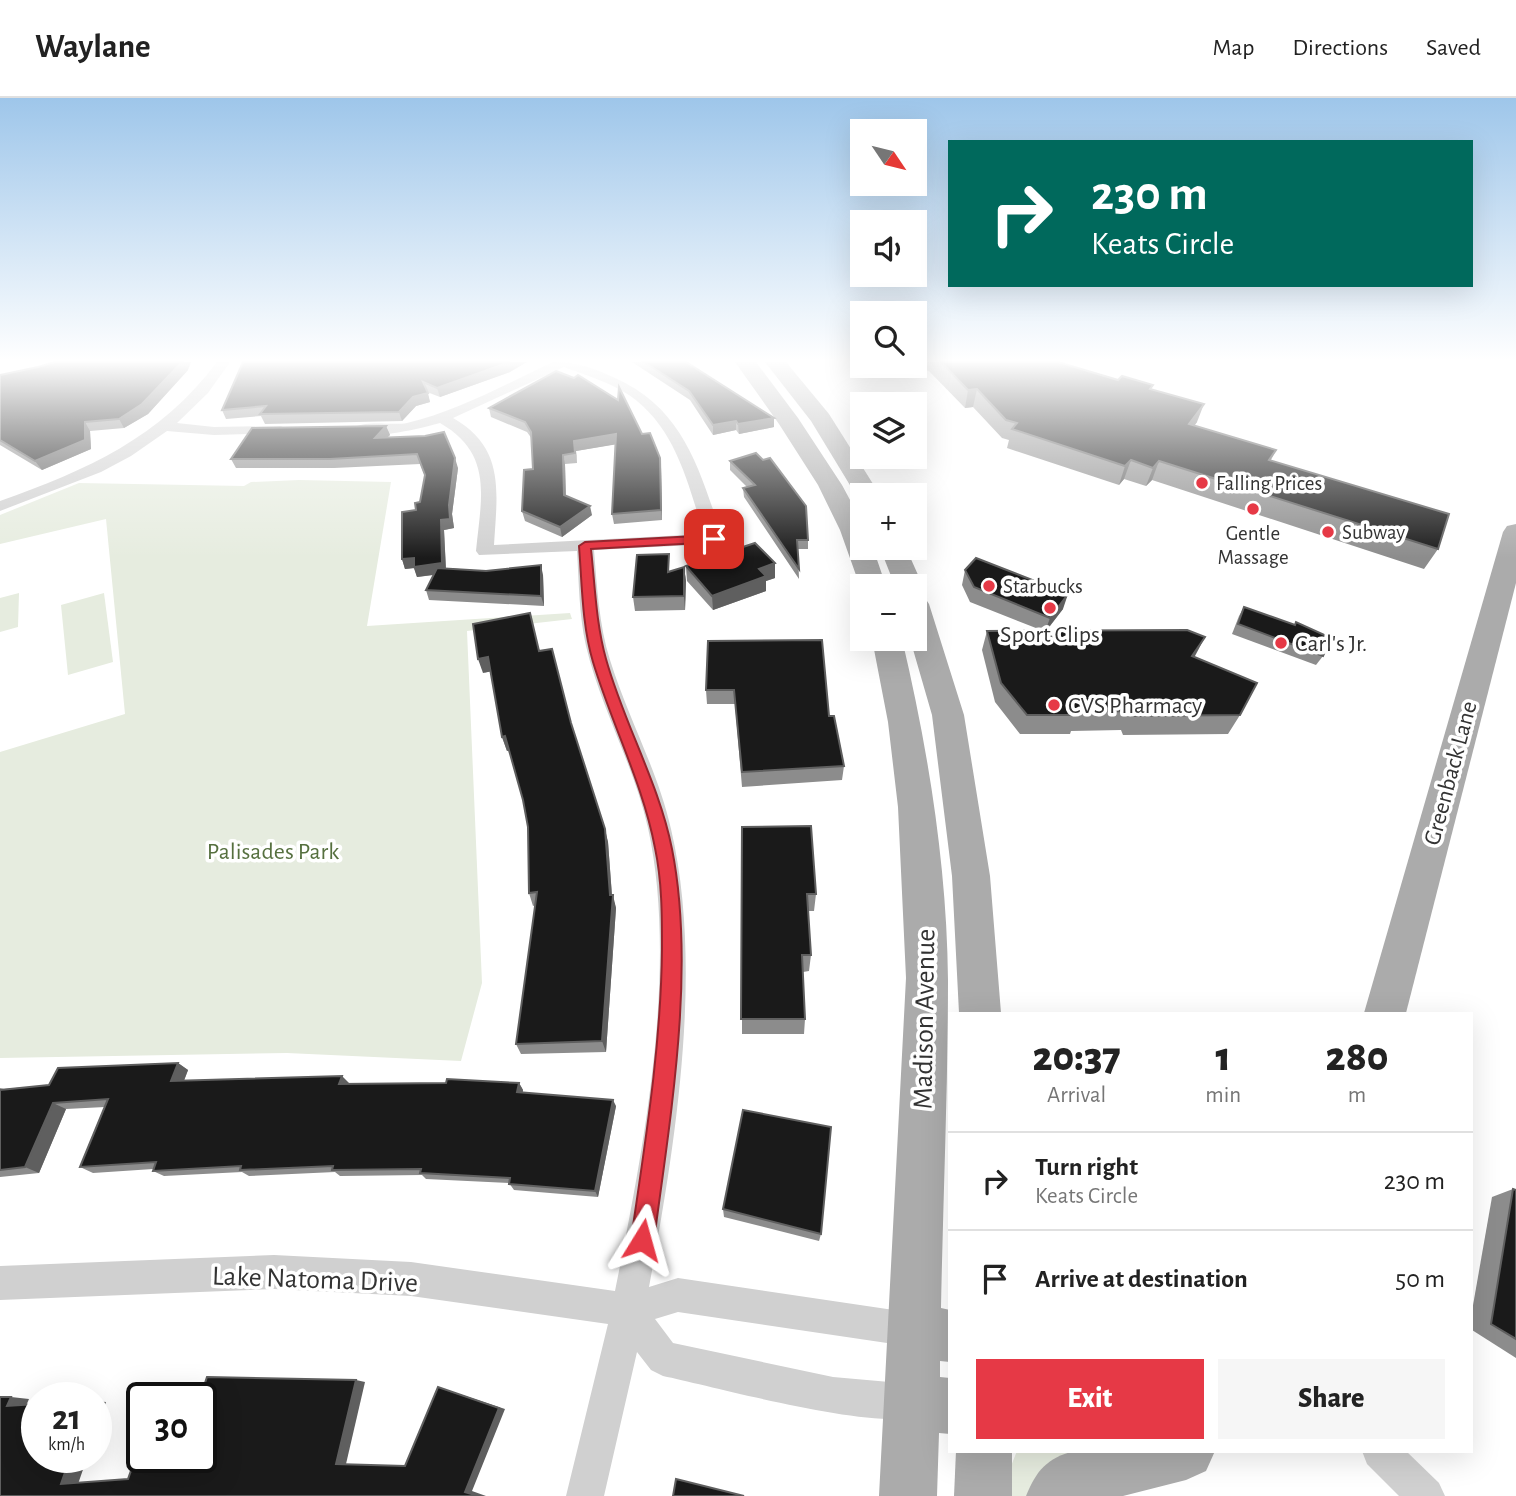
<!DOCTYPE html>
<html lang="en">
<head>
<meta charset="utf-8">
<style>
  body { margin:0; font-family:"Alegreya Sans",sans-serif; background:#f6f6f6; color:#222; height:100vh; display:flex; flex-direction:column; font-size:26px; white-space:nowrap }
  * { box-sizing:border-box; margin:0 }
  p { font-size:23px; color:#767676 }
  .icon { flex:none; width:38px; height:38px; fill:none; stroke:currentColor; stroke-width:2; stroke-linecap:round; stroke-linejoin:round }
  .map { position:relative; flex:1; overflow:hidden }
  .details { position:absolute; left:948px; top:914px; width:525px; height:441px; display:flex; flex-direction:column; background:#fff; border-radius:0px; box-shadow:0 7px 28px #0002 }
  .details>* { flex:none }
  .hud { position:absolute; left:948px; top:42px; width:525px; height:147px; border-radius:0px; box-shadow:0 7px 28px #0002; background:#00695c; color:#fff; overflow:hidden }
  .needle { width:46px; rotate:125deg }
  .tools { position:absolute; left:850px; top:21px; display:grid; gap:14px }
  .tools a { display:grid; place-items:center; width:77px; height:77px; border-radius:0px; background:#fff; box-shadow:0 7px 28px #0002; font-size:35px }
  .speed { position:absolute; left:21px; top:1284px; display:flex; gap:14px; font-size:35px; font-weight:700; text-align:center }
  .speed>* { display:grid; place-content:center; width:91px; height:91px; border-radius:50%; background:#fff; box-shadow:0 7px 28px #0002; line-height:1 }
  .speed small { font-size:18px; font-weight:400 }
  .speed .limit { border:4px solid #111; border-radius:10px; background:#fff; color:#111 }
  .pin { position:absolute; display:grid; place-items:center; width:60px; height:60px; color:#fff; margin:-30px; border-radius:14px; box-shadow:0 4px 10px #0006 }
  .me { position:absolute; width:77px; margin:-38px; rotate:8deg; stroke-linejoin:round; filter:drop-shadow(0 0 5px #0008) }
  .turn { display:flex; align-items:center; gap:24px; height:147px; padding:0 28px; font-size:32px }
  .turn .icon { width:91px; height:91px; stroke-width:2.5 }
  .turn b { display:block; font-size:49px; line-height:60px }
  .eta { display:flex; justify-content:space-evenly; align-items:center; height:119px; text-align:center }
  .eta b { font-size:42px; font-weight:800; line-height:49px }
  .action { display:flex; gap:14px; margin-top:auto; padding:14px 28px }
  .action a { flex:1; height:80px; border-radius:0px; background:#e63946; color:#fff; font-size:28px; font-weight:800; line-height:80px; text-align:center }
  .action a+a { background:#f6f6f6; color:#222 }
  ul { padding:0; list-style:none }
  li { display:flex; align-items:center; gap:21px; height:98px; padding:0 28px; border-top:2px solid #e0e0e0 }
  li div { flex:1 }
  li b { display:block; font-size:26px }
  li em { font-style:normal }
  header { display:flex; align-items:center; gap:42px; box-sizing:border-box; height:98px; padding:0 35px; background:#fff; border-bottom:2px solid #e0e0e0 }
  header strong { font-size:33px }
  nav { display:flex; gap:38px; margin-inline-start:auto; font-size:24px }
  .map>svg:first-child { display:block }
  .green { fill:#e6ecdf }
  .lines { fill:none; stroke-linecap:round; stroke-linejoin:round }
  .minor { fill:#d0d0d0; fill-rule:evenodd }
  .primary { fill:#ababab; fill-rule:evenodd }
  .wall { fill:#8c8c8c }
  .shaded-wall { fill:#5f5f5f }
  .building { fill:#1a1a1a; stroke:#5f5f5f; stroke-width:2 }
  .route { fill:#e63946; stroke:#96252e; stroke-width:2 }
  .poi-dot { fill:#e63946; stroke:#fff; stroke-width:2.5 }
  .labels { text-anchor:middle; stroke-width:7; stroke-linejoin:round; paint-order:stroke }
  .far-poi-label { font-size:21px; fill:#333; stroke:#fff; text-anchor:start }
  .poi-label { font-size:24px; fill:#333; stroke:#fff; text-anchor:start }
  .street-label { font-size:24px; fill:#333; stroke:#fff }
  .park-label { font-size:24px; fill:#56703f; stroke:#fff }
  .near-street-label { font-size:28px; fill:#333; stroke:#fff }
</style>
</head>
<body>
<header>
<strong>Waylane</strong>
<nav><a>Map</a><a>Directions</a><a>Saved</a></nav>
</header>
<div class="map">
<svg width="1516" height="1398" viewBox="0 0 1516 1398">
  <rect width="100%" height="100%" fill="#fff"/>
  <g class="green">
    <polygon points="299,382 391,384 367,528 570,515 572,521 467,533 482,885 461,963 287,955 0,960 0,654 125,616 106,421 0,446 0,417 79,385 244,388 251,384"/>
    <polygon points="19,495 18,529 0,534 0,500"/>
    <polygon points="104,495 113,564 68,577 61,507"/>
    <polygon points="1017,1353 1128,1353 1112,1398 999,1398"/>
  </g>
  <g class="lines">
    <g class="minor">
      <path d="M217 264H230L208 295 177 325 214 329 281 328 288 332 286 335 214 337 167 333 131 358 101 374 0 413V403C87 372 160 340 217 264Z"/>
      <path d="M553 264C576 264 594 270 615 280 685 311 700 374 723 441L714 446 594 452C597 489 599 527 610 562 628 620 658 673 671 731 704 872 675 1048 649 1189L678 1180 914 1215 926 1220 931 1232 926 1244 914 1249 678 1214 655 1221 673 1245 833 1279 912 1286 925 1291 930 1304 925 1317C881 1335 716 1289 663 1278L651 1272 637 1254 604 1398H566L608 1226 411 1198 274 1191 0 1202V1168L274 1157 411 1164 615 1193C643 1053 679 871 648 730 634 667 601 611 586 548 579 517 579 485 577 453L479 457 476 453C481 400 494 356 440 325 421 330 365 345 350 332 362 321 391 328 407 325 458 313 506 286 553 264ZM564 269C586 277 609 284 629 297 676 329 688 386 704 436L494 447C497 395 506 350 453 320Z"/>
      <polygon points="1362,1353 1406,1353 1439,1385 1445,1398 1399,1398 1367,1366"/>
    </g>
    <g class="primary">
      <polygon points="735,264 756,264 798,320 842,387 863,426 863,450 873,450 886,488 863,488 862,494 840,432 818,387 779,326"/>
      <polygon points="765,264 786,264 829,316 880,397 863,397 863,403 859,402 811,323"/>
      <polygon points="1516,426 1516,485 1406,915 1364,915 1503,434 1507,428"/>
      <polygon points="880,450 906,450 923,488 919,494 915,495 915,488 895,488"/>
      <polygon points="915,497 925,500 929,506 964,617 990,778 1001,915 959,915 952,778 932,617 910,541 915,541"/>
      <path d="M872 541H902C928 651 947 768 948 882 948 991 943 1101 941 1210L950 1212V1264L940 1263V1279L950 1280V1336L939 1335 937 1398H879L906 880 898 709 888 624Z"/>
      <polygon points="956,1353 1012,1353 1012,1398 954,1398"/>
      <path d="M1074 1353H1215L1206 1373 1186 1382 1123 1398H1026C1036 1373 1047 1360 1074 1353Z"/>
    </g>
  </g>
  <g class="wall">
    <polygon points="632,264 686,264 774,320 774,329 739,336 736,332 713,337 690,302"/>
    <polygon points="915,264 1058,264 1152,291 1197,324 1194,328 1276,352 1271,362 1438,451 1424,471 1152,382 1146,388 1124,381 1119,387 1007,350 1009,342 1002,340 973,309 965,310 929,273 913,268 915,268"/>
    <polygon points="188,272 148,316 124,330 90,333 91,351 42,372 0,347 0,277"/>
    <polygon points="510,274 440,299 427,294 430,304 416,308 402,323 265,326 261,318 226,321 222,312"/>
    <polygon points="489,310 642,336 661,369 662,422 614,426 612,416 616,346 576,353 577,365 565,366 566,398 592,417 562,439 525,423 522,413 533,371 532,341 527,334 491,319"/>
    <polygon points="386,328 390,337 387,339 458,370 452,416 454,430 444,432 446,470 543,477 544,508 429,502 426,492 434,477 417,479 414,470 405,471 402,461 416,412 420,404 425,378 420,366 334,370 236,370 231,361"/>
    <polygon points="756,355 808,442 808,451 798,451 799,481 744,399 743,390 747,389 730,372 730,363"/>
    <polygon points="775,465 775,480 766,483 766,493 713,512 687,483 686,468"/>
    <polygon points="684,469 686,483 685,512 635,513 633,499 671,473"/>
    <polygon points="965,472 1063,511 1047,532 1194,559 1240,617 1228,636 1123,637 1121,632 1071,633 1070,636 1020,636 995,604 982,552 987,533 1041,532 970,504 962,487"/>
    <polygon points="1244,509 1294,527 1323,558 1316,567 1232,536 1239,518"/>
    <polygon points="708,543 844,668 842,682 742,689 735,606 707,606 706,592"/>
    <polygon points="539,553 571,625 608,744 612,797 616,810 606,954 521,956 516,946 536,807 533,808 529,795 528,729 523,702 509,652 507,653 502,639 491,573 483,575"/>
    <polygon points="742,729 816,796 814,813 808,813 811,857 809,873 803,874 805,921 804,936 742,936"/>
    <polygon points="178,965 188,972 184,983 349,985 349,986 519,985 523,992 523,994 616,1008 598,1099 514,1092 509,1085 426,1081 422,1077 340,1078 335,1074 249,1078 242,1074 164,1078 153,1073 153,1071 93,1075 80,1069 105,1009 66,1011 39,1075 0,1079 0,990 4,991 49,987"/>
    <polygon points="1513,1091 1516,1092 1516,1260 1472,1232 1472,1213 1492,1099"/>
    <polygon points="723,1111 821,1136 819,1143 724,1119"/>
  </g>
  <g class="shaded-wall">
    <polygon points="182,264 191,264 188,272 148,316 124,330 119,321"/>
    <polygon points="510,264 527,264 510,274 440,299 437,290"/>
    <polygon points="977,291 973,309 965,310 968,292"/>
    <polygon points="428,295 430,304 416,308 402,323 399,314 413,299"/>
    <polygon points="1204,306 1197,324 1181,345 1189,326"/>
    <polygon points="774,320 774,329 739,336 738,326"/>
    <polygon points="736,323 736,332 713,337 713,327"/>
    <polygon points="85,324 90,333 91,351 42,372 35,363"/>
    <polygon points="386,328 390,337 378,349 375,340"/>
    <polygon points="616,336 618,346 576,353 577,365 574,343"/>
    <polygon points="563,357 565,366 566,407 564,397"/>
    <polygon points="455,360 458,370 452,416 454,430 444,432 446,475 417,479 414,470 405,471 402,461 441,422 449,407"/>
    <polygon points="660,360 661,369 662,422 661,412"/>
    <polygon points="1131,362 1124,381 1119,387 1125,368"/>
    <polygon points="1159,363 1152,382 1146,388 1153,370"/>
    <polygon points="590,408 592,417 562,439 560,429"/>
    <polygon points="775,465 775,480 766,483 766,493 713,512 712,498 759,471"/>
    <polygon points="541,467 543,477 544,508 541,498"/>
    <polygon points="684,469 686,483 685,512 684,498"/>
    <polygon points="1068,496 1063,511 1045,534 1050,520"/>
    <polygon points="1205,539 1195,558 1182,578 1192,558"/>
    <polygon points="488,559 493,573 483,575 478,561"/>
    <polygon points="505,638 510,652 507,653 502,639"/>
    <polygon points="605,731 608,744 612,799 613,797 616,810 606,954 602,943 610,797"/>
    <polygon points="178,965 188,972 181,990 171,983"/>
    <polygon points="342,978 349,985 347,993 339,986"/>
    <polygon points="519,985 523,992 521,1000 517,994"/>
    <polygon points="613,1002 616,1008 598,1099 595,1093"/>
    <polygon points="53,1005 66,1011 39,1075 25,1069"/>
    <polygon points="356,1282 365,1284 346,1366 336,1366"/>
    <polygon points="438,1289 505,1311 472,1393 486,1398 478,1398 465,1394"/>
    <polygon points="11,1299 29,1301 25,1310 7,1308"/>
    <polygon points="96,1303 106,1304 96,1333"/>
    <polygon points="70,1360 87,1360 78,1386 61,1386"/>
  </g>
  <g class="building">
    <polygon points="55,264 182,264 142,306 119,321 85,324 85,342 35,363 0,342 0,277 38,269"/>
    <polygon points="243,264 510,264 437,290 423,284 428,295 413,299 399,314 260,316 266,308 222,312"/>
    <polygon points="644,264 686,264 774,320 738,326 736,323 713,327 689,293"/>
    <polygon points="941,264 1058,264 1118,282 1122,278 1153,287 1150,291 1204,306 1189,326 1276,352 1269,362 1449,416 1438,451 1159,363 1153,370 1131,362 1125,368 1012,331 1017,325 1006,322 977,291 968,292"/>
    <polygon points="556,273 574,280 578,277 618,302 619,289 642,336 650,335 660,360 661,412 612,416 616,336 574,343 575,355 563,357 564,397 590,408 560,429 522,413 524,372 533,371 531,334 525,324 489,310"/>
    <polygon points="386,328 375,340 425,338 444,334 455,360 449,407 450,421 441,422 442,465 414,469 414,460 402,461 402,414 416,412 415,405 420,404 425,377 417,356 330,361 231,361 252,330"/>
    <polygon points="756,355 763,362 770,360 806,408 808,442 797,442 799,471 743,390 755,387 730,363"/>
    <polygon points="755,445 775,465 759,471 766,478 712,498 686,468"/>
    <polygon points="669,456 668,474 684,469 684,498 633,499 637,457"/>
    <polygon points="976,460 1068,496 1050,520 974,489 965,472"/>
    <polygon points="541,467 541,498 426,492 437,470 486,473"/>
    <polygon points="1244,509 1295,527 1296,524 1331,540 1323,558 1238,526"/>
    <polygon points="530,515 539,553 552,551 571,625 605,731 610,797 613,797 602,943 516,946 537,794 529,795 528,729 523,702 505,638 502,639 488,559 478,561 473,526"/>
    <polygon points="1187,532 1205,539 1192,558 1257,585 1240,617 1132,618 1131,613 1076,614 1078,617 1027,617 1001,585 987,533"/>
    <polygon points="822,542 829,618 834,618 844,668 742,674 734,592 706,592 708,543"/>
    <polygon points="811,728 816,796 807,796 811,857 802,857 805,921 741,921 742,729"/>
    <polygon points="178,965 171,983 342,978 339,986 446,985 447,981 519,985 517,994 613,1002 595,1093 509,1086 510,1080 420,1075 421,1071 332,1072 333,1068 240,1072 241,1068 153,1073 156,1064 80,1069 108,1001 53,1005 25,1069 0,1072 0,992 49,987 58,970"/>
    <polygon points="743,1012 831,1029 821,1136 723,1111"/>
    <polygon points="1513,1091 1516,1092 1516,1241 1491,1226"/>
    <polygon points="207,1279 356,1282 336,1366 405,1368 438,1289 499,1310 465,1394 478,1398 0,1398 0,1299 11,1299 7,1308 37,1306 37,1360 70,1360 61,1386 128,1381 133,1367 180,1364 181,1360 201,1360 201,1300 200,1300"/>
    <polygon points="676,1381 744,1398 673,1398"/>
  </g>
  <linearGradient id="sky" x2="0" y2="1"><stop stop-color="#9ec6ea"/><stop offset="0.57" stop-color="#fff"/><stop offset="1" stop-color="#fff" stop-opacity="0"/></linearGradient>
  <rect width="1516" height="460" fill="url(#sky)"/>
  <path class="route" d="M714 437 720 441 718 444 591 451C595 488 596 525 606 561 624 626 659 685 672 751 696 872 670 1020 654 1142L650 1150 642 1153 634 1150 631 1142C645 1045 661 949 662 851 662 818 662 783 655 750 643 686 612 627 593 564 582 527 582 486 579 448L585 444Z"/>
  <g class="poi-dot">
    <circle cx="1202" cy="385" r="7"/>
    <circle cx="1253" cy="411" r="7"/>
    <circle cx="1328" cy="434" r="7"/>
    <circle cx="989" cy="488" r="7"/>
    <circle cx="1050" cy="510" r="7"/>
    <circle cx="1281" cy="545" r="7"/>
    <circle cx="1054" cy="607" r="7"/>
  </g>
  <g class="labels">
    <g class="far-poi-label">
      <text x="1216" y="392">Falling Prices</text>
      <text x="1342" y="441">Subway</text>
      <text x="1253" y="442" text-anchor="middle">Gentle<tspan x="1253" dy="24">Massage</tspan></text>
      <text x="1003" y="495">Starbucks</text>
    </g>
    <g class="poi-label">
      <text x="1050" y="544" text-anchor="middle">Sport Clips</text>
      <text x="1295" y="553">Carl's Jr.</text>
      <text x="1068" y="615">CVS Pharmacy</text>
    </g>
    <g class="street-label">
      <text transform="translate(1450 675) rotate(-75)" y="8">Greenback Lane</text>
    </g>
    <g class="park-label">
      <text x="273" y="761">Palisades Park</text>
    </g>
    <g class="near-street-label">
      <text transform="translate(923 921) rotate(-89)" y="10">Madison Avenue</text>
      <text transform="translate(315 1180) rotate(2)" y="10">Lake Natoma Drive</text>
    </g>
  </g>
</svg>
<div class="tools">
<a><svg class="needle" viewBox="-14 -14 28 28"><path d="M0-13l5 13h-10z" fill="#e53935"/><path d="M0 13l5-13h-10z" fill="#767676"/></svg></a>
<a><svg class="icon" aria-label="sound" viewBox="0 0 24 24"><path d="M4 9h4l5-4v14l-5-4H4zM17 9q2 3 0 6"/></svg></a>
<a><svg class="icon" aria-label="search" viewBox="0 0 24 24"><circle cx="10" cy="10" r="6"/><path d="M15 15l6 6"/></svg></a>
<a><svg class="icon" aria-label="layers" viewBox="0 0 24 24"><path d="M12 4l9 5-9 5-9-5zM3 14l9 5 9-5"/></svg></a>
<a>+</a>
<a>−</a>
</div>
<div class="speed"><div>21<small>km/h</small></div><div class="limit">30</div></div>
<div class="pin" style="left:714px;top:441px;background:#d93025"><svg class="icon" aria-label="arrive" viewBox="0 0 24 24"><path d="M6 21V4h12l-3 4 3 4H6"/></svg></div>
<svg class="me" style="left:642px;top:1142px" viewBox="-20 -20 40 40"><path d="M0-17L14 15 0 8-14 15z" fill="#e63946" stroke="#fff" stroke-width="4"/></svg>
<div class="hud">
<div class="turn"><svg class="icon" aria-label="right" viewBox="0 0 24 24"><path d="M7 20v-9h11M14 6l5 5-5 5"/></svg><div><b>230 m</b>Keats Circle</div></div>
</div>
<section class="details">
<div class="eta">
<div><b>20:37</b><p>Arrival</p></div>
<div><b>1</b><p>min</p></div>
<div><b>280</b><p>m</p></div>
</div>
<ul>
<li><svg class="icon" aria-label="right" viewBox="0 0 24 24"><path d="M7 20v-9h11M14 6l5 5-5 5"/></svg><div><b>Turn right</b><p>Keats Circle</p></div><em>230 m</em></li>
<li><svg class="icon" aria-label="arrive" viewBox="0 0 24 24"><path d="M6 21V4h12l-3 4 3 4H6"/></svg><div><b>Arrive at destination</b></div><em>50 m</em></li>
</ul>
<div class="action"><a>Exit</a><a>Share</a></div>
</section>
</div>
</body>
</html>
